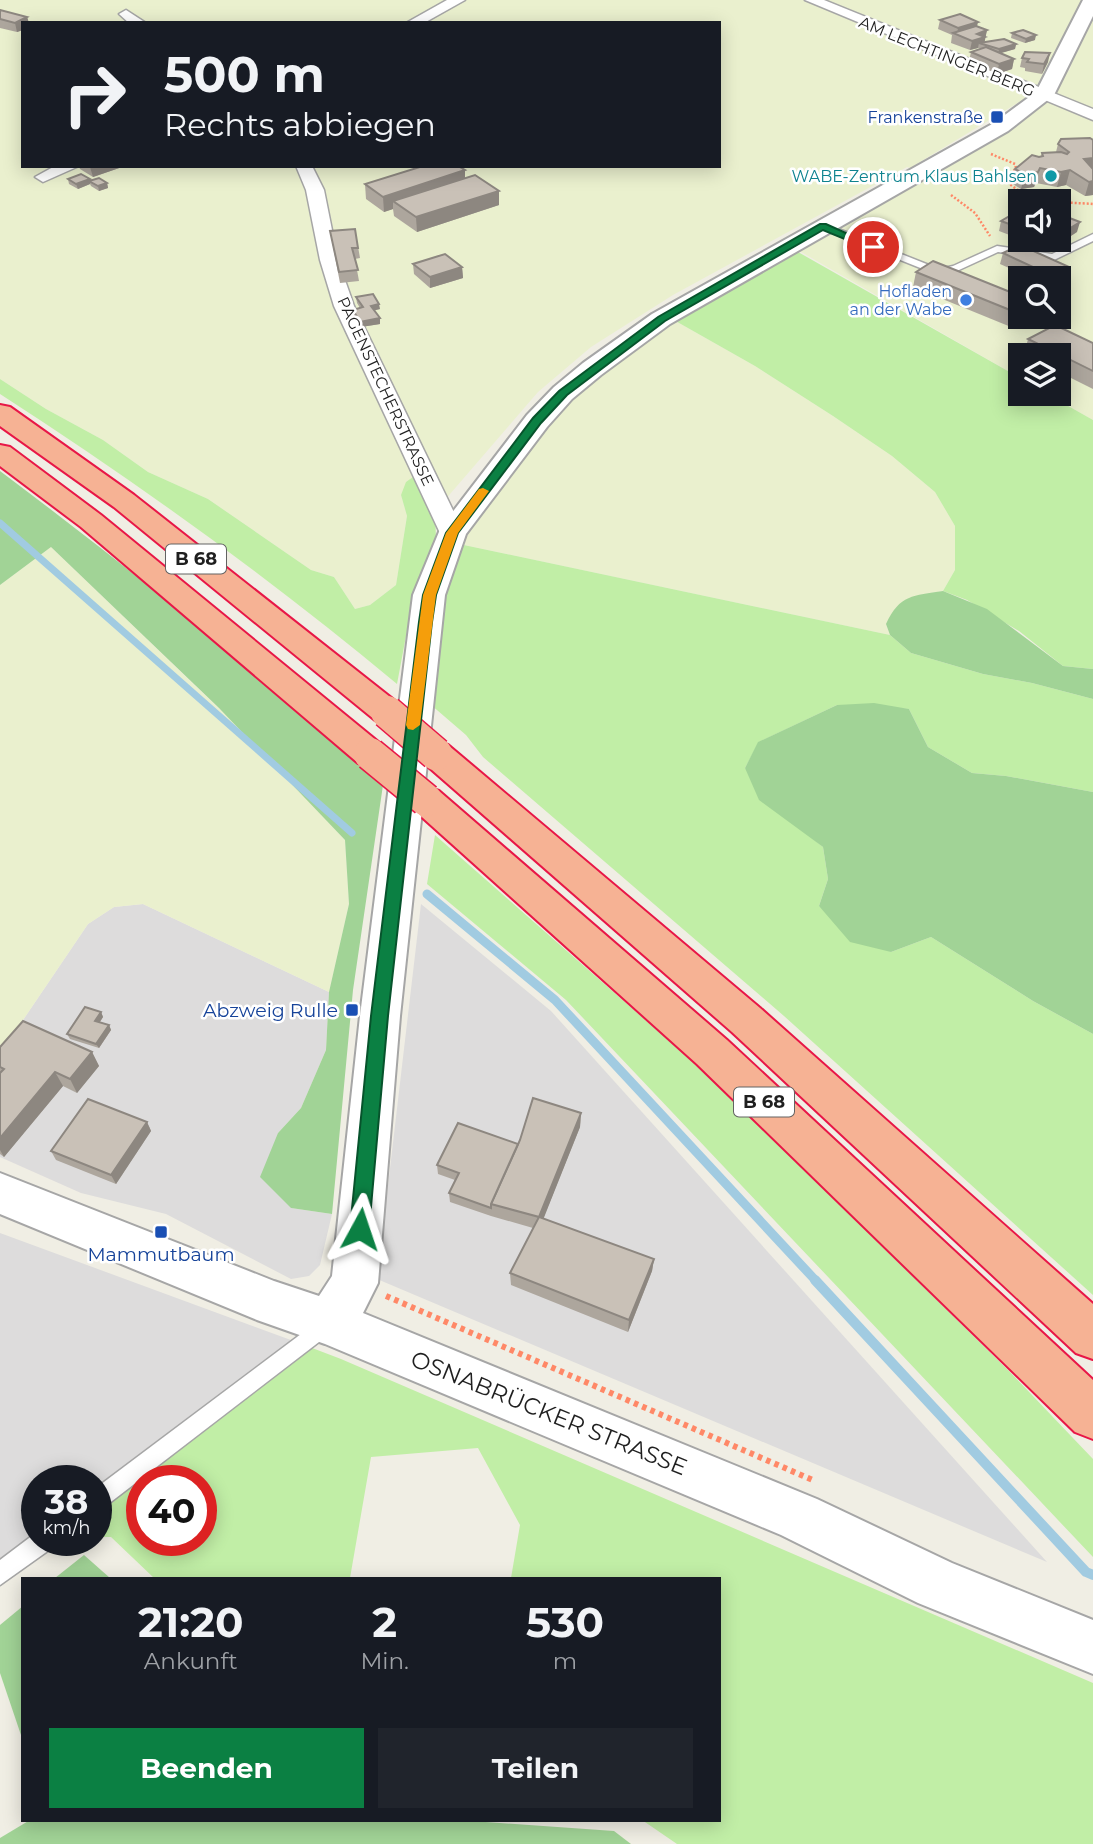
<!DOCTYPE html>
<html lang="de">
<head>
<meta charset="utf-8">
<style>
  body { margin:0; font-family:Montserrat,sans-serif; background:#20242c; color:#f1f3f6; height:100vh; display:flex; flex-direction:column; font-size:26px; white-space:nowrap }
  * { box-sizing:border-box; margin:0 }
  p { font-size:23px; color:#9ea1a6 }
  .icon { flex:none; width:38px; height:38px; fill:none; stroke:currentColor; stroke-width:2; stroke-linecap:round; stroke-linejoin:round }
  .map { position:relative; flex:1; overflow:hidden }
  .drawer { position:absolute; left:21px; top:1577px; width:700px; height:245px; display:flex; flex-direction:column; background:#171b24; border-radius:0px; box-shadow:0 4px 18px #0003 }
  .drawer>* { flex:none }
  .top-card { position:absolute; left:21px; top:21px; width:700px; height:147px; border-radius:0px; box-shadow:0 4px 18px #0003; background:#171b24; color:#f1f3f6; overflow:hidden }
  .controls { position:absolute; left:1008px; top:189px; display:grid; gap:14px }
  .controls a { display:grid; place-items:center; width:63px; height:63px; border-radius:0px; background:#171b24; box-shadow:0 4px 18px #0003; font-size:35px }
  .speed { position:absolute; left:21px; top:1465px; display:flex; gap:14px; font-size:35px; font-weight:700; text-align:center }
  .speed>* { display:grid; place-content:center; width:91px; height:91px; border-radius:50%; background:#171b24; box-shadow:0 4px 18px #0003; line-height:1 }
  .speed small { font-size:18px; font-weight:400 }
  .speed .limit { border:10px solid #d22; background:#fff; color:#111 }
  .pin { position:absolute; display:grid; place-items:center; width:60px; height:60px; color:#fff; margin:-30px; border:4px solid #fff; border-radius:50%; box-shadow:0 2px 7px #0007 }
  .me { position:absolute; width:77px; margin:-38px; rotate:5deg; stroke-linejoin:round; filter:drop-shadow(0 0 5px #0008) }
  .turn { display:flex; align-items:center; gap:24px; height:147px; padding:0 28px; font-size:32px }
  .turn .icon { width:91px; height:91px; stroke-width:2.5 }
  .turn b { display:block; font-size:49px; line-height:60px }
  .eta { display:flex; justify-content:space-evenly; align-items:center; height:119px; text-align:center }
  .eta b { font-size:42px; font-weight:700; line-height:49px }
  .cta { display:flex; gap:14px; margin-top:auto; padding:14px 28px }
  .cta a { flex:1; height:80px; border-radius:0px; background:#0b8043; color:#fff; font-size:28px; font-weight:700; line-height:80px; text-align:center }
  .cta a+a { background:#20242c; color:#f1f3f6 }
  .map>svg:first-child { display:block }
  .residential { fill:#dddcdc }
  .farmland { fill:#eaf0ce; fill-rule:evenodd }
  .grass { fill:#c1eea6; fill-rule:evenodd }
  .forest { fill:#a1d396 }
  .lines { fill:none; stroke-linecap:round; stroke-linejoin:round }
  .stream-far2 { stroke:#a1cbe1; stroke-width:7 }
  .stream-far1 { stroke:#a1cbe1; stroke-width:9 }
  .stream { stroke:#a1cbe1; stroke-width:10 }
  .service-casing { stroke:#a6a6a6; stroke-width:3 }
  .minor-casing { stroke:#a6a6a6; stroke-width:3 }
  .tertiary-casing { stroke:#a6a6a6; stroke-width:4 }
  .trunk-casing { stroke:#e81747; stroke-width:4 }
  .path-far1 { stroke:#ff8867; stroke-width:2.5; stroke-dasharray:2 2; stroke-linecap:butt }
  .path { stroke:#ff8867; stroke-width:6; stroke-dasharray:4.5 4.5; stroke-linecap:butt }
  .service { fill:#fff; fill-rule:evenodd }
  .minor { fill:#fff; fill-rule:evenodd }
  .tertiary { fill:#fff; fill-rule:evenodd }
  .trunk { fill:#f6b294; fill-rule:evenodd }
  .trunk-bridge-casing { stroke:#e81747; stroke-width:35; stroke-linecap:butt }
  .trunk-bridge { stroke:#f6b294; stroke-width:32 }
  .wall { fill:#ada69d }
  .shaded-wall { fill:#8d8780 }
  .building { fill:#c9c1b7; stroke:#8d8780; stroke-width:2 }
  .route { fill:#0b8043; stroke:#07532c; stroke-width:2 }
  .slow { fill:#f59e0b }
  .transit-dot { fill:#1a4fb4; stroke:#fff; stroke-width:2.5 }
  .culture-dot { fill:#0f9aa8; stroke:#fff; stroke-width:2.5 }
  .shop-dot { fill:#3f7fe0; stroke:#fff; stroke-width:2.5 }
  .labels { text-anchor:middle; stroke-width:5; stroke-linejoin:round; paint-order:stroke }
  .far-street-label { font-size:16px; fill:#1f1f1f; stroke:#fff }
  .far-transit-label { font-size:16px; fill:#164399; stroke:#fff; text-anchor:end }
  .far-culture-label { font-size:16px; fill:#0d838f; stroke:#fff; text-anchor:end }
  .far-shop-label { font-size:16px; fill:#366cbe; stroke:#fff; text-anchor:end }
  .shield { fill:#fff; stroke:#626262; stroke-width:2 }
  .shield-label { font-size:18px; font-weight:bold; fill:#1f1f1f }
  .transit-label { font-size:19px; fill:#164399; stroke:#fff; text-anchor:end }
  .near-street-label { font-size:23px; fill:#1f1f1f; stroke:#fff }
</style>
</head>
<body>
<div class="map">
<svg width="1093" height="1844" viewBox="0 0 1093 1844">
  <rect width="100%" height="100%" fill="#f0eee4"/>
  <g class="residential">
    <polygon points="143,904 329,992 326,1050 301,1108 278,1133 291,1208 332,1214 320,1265 309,1276 291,1279 166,1214 81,1193 0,1157 0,1054 88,924 114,907"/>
    <polygon points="421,904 551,1011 1047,1562 377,1279"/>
    <polygon points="0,1233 299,1343 96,1501 96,1480 37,1480 37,1540 0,1574"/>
  </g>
  <g class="farmland">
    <path d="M0 0H1082L1047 73 1031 95 910 168 907 167 673 295 591 347 538 392 444 501 419 477 401 495 407 516 396 585 370 605 355 609 334 577 311 570 208 499 148 472 103 440 46 409 0 379ZM23 23H719V166H23Z"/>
    <path d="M1093 0V420L1047 394H1059V355H1020V378L789 245 1044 95 1070 69 1079 26ZM1020 201H1059V240H1020ZM1020 278H1059V317H1020Z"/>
    <polygon points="672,319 755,366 833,416 892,456 935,492 955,526 955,570 943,591 920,595 886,624 890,635 459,544 471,523 566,400"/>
    <polygon points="51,547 230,719 345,840 349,904 329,992 143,904 114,907 88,924 0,1054 0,585"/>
  </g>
  <g class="grass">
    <polygon points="791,248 1020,378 1020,394 1047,394 1093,420 1093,669 1063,666 1019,631 967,600 943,591 955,570 955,526 935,492 892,456 833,416 755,366 672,319"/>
    <path d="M0 379 46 409 103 440 148 472 208 499 311 570 334 577 355 609 370 605 396 585 407 516 401 495 406 482 413 477H419L435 510 436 539 412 604 397 684C271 579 138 483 0 394Z"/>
    <polygon points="459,544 890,635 911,653 983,674 1032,683 1093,699 1093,792 1006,776 972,773 928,747 909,709 837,705 759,742 745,768 797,826 823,847 828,879 819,906 891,952 931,937 1033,1001 1093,1034 1093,1295 784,1016 483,757 466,735 423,698 439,592"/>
    <polygon points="435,835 709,1076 1010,1372 1093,1459 1093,1557 566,1000 427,884"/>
    <path d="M299 1343 341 1359 1093 1683V1844H677L642 1820H719V1578H511L520 1525 478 1448 371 1457 350 1578H154L111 1537H96V1501ZM142 1480H201V1540H142Z"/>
  </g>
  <g class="forest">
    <path d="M0 471C132 570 261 674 383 785L353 990 332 1214 291 1208 260 1177 278 1133 301 1108 326 1050 329 992 349 904 345 840 219 708 51 547 0 585Z"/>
    <path d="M943 591 987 609 1063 666 1093 669V699L1032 683 983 674 911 653 890 635 886 624C900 594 913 596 943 591Z"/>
    <polygon points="874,703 909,709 928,747 972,773 1006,776 1093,792 1093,1034 1033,1001 931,937 891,952 850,942 819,906 828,879 823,847 759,800 745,768 758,742 837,705"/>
    <polygon points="84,1555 110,1578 55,1578"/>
    <polygon points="23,1606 23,1741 0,1673 0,1625"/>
    <polygon points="30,1820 458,1820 614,1831 631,1844 0,1844 0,1838"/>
  </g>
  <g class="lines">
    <polyline class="stream-far2" points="0,523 352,833"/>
    <polyline class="stream-far1" points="427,894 555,1000 817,1282"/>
    <polyline class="stream" points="815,1280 1086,1572 1093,1575"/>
    <g class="service-casing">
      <g id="service">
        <polygon points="820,224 826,224 939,269 953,266 997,246 1052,254 1093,234 1093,241 1054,260 998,252 959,270 938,275 820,228"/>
        <polygon points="325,1316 332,1318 335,1325 332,1332 103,1508 96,1511 96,1488"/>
        <polygon points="37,1532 37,1540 55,1540 52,1548 0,1585 0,1560"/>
      </g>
    </g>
    <g class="minor-casing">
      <g id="minor">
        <polygon points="447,0 465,0 424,23 406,23"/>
        <polygon points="805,0 824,0 1093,109 1093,120"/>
        <polygon points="126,10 146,23 129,23 119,14"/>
        <polygon points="55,166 79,166 43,182 35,177"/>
        <polygon points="296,166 312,166 324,190 338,260 354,306 464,533 460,538 444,538 440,533 334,306 320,260 306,190"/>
      </g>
    </g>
    <g class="tertiary-casing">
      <polygon id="tertiary" points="1083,0 1093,0 1093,16 1054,95 1008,131 670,324 601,375 572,399 547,427 466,534 445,595 400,1016 378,1283 363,1313 817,1499 952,1563 1093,1620 1093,1674 918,1603 781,1535 325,1344 257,1320 0,1214 0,1173 274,1281 319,1296 332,1276 360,1016 413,595 441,527 527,415 554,387 583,363 652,314 994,123 1036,92"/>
    </g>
    <g class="trunk-casing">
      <g id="trunk">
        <polygon points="0,405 10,407 134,495 399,704 404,712 399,720 387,724 375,720 114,507 0,426"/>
        <polygon points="0,445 10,447 101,515 382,745 387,754 382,763 370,766 358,763 81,527 0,466"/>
        <polygon points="436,742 448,745 760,1008 1093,1304 1093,1359 1076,1353 732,1032 424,763 419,754 424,745"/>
        <polygon points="426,787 439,791 727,1040 1093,1380 1093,1439 1075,1432 697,1064 413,809 408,800 413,791"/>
      </g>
    </g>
    <g class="path-far1">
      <path d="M991 154 1015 164 1016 168 1006 180C1026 203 1065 202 1093 204"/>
      <polyline points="951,195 975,213 990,236"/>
    </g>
    <polyline class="path" points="386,1296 815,1481"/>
    <use href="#service" class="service"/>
    <use href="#minor" class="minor"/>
    <use href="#tertiary" class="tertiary"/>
    <use href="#trunk" class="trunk"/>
    <g class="trunk-bridge-casing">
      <g id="trunk-bridge">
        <polyline points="387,712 436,754"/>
        <polyline points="370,754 426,800"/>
      </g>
    </g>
    <use href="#trunk-bridge" class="trunk-bridge"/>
  </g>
  <g class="wall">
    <polygon points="0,10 27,17 29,23 23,23 23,30 17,32 0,28"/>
    <polygon points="940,20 977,26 987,30 984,42 1016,44 1015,49 1000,53 1014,59 1012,69 997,74 969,61 971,52 981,49 978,48 970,50 951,43 952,35 938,29"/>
    <polygon points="1012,33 1035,40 1025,43 1011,38"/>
    <polygon points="1022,58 1048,62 1042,74 1025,71 1025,68 1020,67"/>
    <polygon points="1090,138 1093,195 1085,196 1066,185 1057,187 1036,183 1034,187 1021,189 1011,183 1015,169 1041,156 1042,153 1056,152 1058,144"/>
    <polygon points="79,166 125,166 93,177 80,169"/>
    <polygon points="465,178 499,205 417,232 394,216 393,209 384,212 366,199 365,184"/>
    <polygon points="68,179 90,179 90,181 107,183 108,188 99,191 91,186 90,184 78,189 69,184"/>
    <polygon points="1020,210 1020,239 999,231 1001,221"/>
    <polygon points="355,229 360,258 355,259 359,281 340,283 330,231"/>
    <polygon points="1077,232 1049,250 1022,240 1059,240"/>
    <polygon points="1003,253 1067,266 1064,276 1059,279 1032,278 1000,264"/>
    <polygon points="413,264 462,267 463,278 430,288 414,274"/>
    <polygon points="916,272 1020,296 1011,327 913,287"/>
    <polygon points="356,297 380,309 374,310 380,324 361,327 353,315 353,310 360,308 357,303"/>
    <polygon points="1028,339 1093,343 1093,389 1059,372 1059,355 1024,355"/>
    <polygon points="101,1012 103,1017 100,1022 109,1025 111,1030 99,1048 70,1039 67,1034"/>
    <polygon points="0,1047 92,1052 99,1066 77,1093 63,1086 4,1157 0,1154"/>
    <polygon points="581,1113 580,1127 543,1219 654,1259 652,1271 628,1332 511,1285 510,1273 533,1228 491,1216 450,1202 449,1193 455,1180 438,1174 437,1165 518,1144"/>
    <polygon points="147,1122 151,1131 116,1184 56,1160 51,1151"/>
  </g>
  <g class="shaded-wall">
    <polygon points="27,17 29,23 23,23 23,30 17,32 15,23"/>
    <polygon points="978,22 976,31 957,35 958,28"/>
    <polygon points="987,30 984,45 979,43 978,48 970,50 972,41 977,34"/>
    <polygon points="1036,35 1035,40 1025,43 1026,39"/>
    <polygon points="1016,44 1015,49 998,54 999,49"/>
    <polygon points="1050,53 1048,62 1042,74 1044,64"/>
    <polygon points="1014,59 1012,69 997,74 999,64"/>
    <polygon points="1093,158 1093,172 1084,159"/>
    <polygon points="93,166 125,166 93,177 90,167"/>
    <polygon points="1040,168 1034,187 1021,189 1025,174"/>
    <polygon points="465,170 465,185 393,201 393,209 384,212 383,197"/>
    <polygon points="1070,170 1066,185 1057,187 1061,172"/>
    <polygon points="90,179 90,184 78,189 76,184"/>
    <polygon points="1093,181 1093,195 1085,196 1089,182"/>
    <polygon points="107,183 108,188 99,191 98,186"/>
    <polygon points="499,191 499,205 417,232 416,217"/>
    <polygon points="1080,222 1077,232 1049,250 1052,240 1059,240 1059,235"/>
    <polygon points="1067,266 1064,276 1059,279 1049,278 1050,275"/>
    <polygon points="462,267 463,278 430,288 430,277"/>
    <polygon points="379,304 380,309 372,311 371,306"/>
    <polygon points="1020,308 1020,317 1026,317 1011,327 1015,312"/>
    <polygon points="380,318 380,324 361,327 360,322"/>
    <polygon points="101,1012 103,1017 97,1026 95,1021"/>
    <polygon points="109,1025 111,1030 99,1048 96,1044"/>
    <polygon points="92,1052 99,1066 77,1093 70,1079"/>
    <polygon points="55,1072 63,1086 4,1157 0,1150 0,1138"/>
    <polygon points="581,1113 580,1127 539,1230 539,1217"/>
    <polygon points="147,1122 151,1131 116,1184 111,1175"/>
    <polygon points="654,1259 652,1271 628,1332 629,1320"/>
  </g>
  <g class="building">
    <polygon points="0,10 27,17 15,23 0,19"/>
    <polygon points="960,14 978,22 958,28 940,20"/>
    <polygon points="976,26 987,30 977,34 985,37 972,41 953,33"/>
    <polygon points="1023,30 1036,35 1026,39 1012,33"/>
    <polygon points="1004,39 1016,44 999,49 979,43"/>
    <polygon points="986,47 1014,59 999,64 971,52"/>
    <polygon points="1025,52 1050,53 1044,64 1027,62 1029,59 1022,58"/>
    <polygon points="1090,138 1093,140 1093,158 1084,159 1093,169 1093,181 1089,182 1070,170 1061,172 1040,168 1038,172 1025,174 1015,169 1032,155 1039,157 1043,156 1042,153 1061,152 1067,154 1069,152 1058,144 1061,139"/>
    <polygon points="423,166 458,166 465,170 383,197 365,184"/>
    <polygon points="81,174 90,179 76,184 68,179"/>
    <polygon points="475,175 499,191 416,217 393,201"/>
    <polygon points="99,178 107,183 98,186 89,181"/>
    <polygon points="1020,210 1020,228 1001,221"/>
    <polygon points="1059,214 1080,222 1059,235"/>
    <polygon points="355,229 358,248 352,248 358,270 339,272 330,231"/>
    <polygon points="1020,245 1067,266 1050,275 1003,253"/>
    <polygon points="445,254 462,267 430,277 413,264"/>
    <polygon points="933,261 1020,296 1020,308 1015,312 916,272"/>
    <polygon points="373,294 379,304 371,306 380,318 360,322 353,310 363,307 356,297"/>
    <polygon points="1055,325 1093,343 1093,371 1028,339"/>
    <polygon points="85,1007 101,1012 95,1021 109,1025 96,1044 67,1034"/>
    <polygon points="23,1021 92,1052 70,1079 55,1072 0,1138 0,1073 4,1069 0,1067 0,1047"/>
    <polygon points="533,1098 581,1113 539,1217 654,1259 629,1320 510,1273 539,1217 491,1204 520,1140"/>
    <polygon points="88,1099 147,1122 111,1175 51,1151"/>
    <polygon points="458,1123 518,1144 491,1204 491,1208 449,1193 459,1173 437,1165"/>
  </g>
  <polygon class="route" points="820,224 826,224 877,247 869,249 823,230 665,321 567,395 541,423 458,533 436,595 432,622 388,1016 369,1229 366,1235 360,1238 353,1235 350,1229 371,1016 419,622 423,595 446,533 533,418 559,391 658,317"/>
  <polygon class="slow" points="483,488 489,491 458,533 436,595 420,725 413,730 408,729 406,725 423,595 446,533 479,489"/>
  <g class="transit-dot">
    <rect x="990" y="110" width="14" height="14" rx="3.5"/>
    <rect x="345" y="1003" width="14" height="14" rx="3.5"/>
    <rect x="154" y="1225" width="14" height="14" rx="3.5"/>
  </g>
  <circle class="culture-dot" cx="1051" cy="176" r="7"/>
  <circle class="shop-dot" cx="966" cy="300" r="7"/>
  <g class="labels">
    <g class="far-street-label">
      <text transform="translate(947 56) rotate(22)" y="6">AM LECHTINGER BERG</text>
      <text transform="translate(386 391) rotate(65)" y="6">PAGENSTECHERSTRASSE</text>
    </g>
    <g class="far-transit-label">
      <text x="983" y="123">Frankenstraße</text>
    </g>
    <g class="far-culture-label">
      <text x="1037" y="182">WABE-Zentrum Klaus Bahlsen</text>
    </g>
    <g class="far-shop-label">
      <text x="952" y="297">Hofladen<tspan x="952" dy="18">an der Wabe</tspan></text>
    </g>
    <g class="shield">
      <rect x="166" y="544.5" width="60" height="29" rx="5"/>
      <rect x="734" y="1087.5" width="60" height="29" rx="5"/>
    </g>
    <g class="shield-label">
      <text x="196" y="565">B 68</text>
      <text x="764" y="1108">B 68</text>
    </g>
    <g class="transit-label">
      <text x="338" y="1017">Abzweig Rulle</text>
      <text x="161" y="1261" text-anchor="middle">Mammutbaum</text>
    </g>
    <g class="near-street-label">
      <text transform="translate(549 1413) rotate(22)" y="8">OSNABRÜCKER STRASSE</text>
    </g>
  </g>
</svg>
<div class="controls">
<a><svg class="icon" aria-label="sound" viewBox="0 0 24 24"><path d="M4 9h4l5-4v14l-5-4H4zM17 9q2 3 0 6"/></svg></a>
<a><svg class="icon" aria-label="search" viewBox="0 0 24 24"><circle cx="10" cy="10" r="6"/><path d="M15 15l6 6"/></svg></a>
<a><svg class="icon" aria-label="layers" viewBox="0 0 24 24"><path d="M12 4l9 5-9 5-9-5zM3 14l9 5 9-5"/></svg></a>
</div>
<div class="speed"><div>38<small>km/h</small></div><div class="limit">40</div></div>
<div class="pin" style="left:873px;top:247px;background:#d93025"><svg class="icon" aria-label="arrive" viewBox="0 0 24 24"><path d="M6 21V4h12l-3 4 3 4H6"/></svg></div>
<svg class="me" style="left:360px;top:1229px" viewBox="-20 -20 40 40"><path d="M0-17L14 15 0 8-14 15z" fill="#0b8043" stroke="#fff" stroke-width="4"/></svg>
<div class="top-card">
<div class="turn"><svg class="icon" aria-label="right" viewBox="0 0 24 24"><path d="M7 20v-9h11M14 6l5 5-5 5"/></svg><div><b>500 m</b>Rechts abbiegen</div></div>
</div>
<section class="drawer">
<div class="eta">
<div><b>21:20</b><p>Ankunft</p></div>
<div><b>2</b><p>Min.</p></div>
<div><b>530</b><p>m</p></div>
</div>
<div class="cta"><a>Beenden</a><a>Teilen</a></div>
</section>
</div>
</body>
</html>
